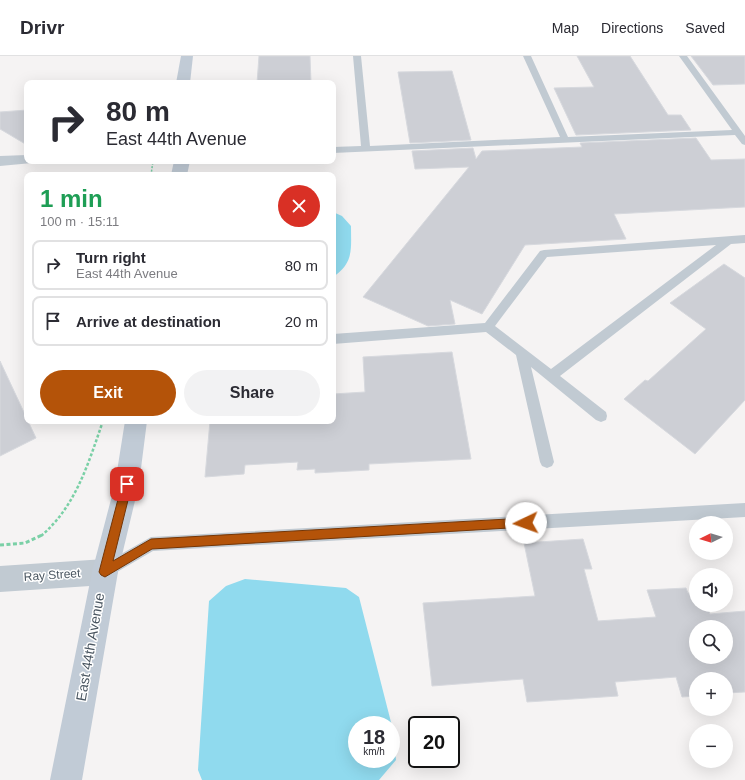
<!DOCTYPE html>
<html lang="en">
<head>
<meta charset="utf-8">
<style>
  body { margin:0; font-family:Arial,sans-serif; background:#f2f2f3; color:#2b2b33; height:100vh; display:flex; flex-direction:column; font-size:15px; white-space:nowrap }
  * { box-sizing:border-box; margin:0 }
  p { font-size:13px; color:#7c7c81 }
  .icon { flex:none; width:22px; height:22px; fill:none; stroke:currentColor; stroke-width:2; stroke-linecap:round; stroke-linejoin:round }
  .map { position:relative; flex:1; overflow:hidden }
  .details { position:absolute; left:24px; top:116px; width:312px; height:252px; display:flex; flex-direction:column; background:#fff; border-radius:8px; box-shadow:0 4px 16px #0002 }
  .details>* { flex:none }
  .top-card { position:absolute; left:24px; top:24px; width:312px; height:84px; border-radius:8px; box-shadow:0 4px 16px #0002; background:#fff; color:#2b2b33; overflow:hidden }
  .needle { width:26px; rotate:265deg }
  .buttons { position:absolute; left:689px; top:460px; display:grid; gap:8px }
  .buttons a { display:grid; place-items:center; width:44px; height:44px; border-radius:50%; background:#fff; box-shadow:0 4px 16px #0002; font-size:20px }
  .speed { position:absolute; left:348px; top:660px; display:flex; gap:8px; font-size:20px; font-weight:700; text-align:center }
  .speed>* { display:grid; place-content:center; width:52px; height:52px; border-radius:50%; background:#fff; box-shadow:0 4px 16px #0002; line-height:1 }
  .speed small { font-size:10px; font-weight:400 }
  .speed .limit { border:2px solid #111; border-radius:6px; background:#fff; color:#111 }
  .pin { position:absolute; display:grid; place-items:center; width:34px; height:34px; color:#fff; margin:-17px; border-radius:8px; box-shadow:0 2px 6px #0006 }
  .me { position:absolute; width:44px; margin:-22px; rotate:267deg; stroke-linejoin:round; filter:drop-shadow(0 0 3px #0008) }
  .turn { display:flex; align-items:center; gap:14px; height:84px; padding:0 16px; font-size:18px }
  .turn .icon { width:52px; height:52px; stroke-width:2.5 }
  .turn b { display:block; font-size:28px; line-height:34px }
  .round { display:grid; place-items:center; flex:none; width:42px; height:42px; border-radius:21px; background:#f2f2f3 }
  .overview { display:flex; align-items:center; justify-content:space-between; height:68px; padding:0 16px }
  h1 { font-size:24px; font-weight:800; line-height:30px; color:#1e9e55 }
  .button { display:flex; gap:8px; margin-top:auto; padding:8px 16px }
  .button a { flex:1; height:46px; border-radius:24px; background:#b45309; color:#fff; font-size:16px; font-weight:800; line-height:46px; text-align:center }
  .button a+a { background:#f2f2f3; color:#2b2b33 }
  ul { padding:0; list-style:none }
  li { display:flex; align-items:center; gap:12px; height:50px; margin:0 8px 6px; padding:0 8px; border:2px solid #e1e1e2; border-radius:8px }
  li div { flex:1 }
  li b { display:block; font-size:15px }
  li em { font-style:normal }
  header { display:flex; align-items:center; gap:24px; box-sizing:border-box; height:56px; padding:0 20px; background:#fff; border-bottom:1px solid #e1e1e2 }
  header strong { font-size:19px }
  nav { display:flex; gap:22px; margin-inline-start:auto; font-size:14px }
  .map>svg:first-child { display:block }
  .water { fill:#90daee; fill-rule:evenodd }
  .building { fill:#cdcfd5; stroke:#d7d9de; fill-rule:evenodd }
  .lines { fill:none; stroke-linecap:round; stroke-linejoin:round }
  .path-far2 { stroke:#7ad0a6; stroke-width:1.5; stroke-dasharray:2 1.5; stroke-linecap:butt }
  .path-far1 { stroke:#7ad0a6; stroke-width:2.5; stroke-dasharray:3 2; stroke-linecap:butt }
  .path { stroke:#7ad0a6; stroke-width:3; stroke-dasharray:4 2.5; stroke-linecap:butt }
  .lane { fill:#c1cad2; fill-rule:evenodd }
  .street { fill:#c1cad2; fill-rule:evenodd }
  .secondary { fill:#c1cbd6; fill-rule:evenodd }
  .route { fill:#b45309; stroke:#753606 }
  .labels { text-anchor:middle; stroke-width:3; stroke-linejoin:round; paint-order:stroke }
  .street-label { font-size:12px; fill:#4a5661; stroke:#fff }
  .near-street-label { font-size:14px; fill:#4a5661; stroke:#fff }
</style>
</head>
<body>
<header>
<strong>Drivr</strong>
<nav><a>Map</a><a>Directions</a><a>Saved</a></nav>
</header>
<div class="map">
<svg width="745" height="724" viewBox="0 0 745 724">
  <rect width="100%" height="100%" fill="#f5f3f3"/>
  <g class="water">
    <path d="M333 156 342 160 351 170C351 193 354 207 333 221Z"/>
    <path d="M245 523 346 532 359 541 393 674 396 704 379 724H202L198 714 209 545 226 530ZM357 669H391V703H357Z"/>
  </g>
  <g class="building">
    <polygon points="259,0 310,0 311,27 257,27"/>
    <polygon points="577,0 630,0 668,59 681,59 691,74 576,79 554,32 594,31"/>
    <polygon points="691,0 745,0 745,28 713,29"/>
    <polygon points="452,15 471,84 410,87 398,16"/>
    <polygon points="27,54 27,89 0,73 0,56"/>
    <polygon points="696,82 711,104 745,103 745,151 614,158 626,183 525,189 482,258 450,244 455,268 428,270 363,241 469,111 415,113 412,95 473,92 476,103 482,95 582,91 580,87"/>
    <polygon points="724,208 745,222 745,344 695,398 624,343 645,324 648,325 706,273 670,247"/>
    <polygon points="452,296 471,403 369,408 369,414 315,417 315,413 297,414 298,406 245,409 244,418 205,421 210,365 333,365 333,338 365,336 363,301"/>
    <polygon points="0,305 36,382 0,400"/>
    <path d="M583 483 592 513H584L598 565 656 561 647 534 686 532 688 537H696V549H707L710 558 745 555V636L726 637V623H696V640L682 641 676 621 615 626 618 640 527 646 523 623 432 630 423 547 535 540 524 487ZM696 571H726V601H696Z"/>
  </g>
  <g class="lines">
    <polyline class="path-far2" points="151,119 153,105"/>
    <path class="path-far1" d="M41 480C76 450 88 408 103 365"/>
    <polyline class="path" points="0,489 25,487 42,479"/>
    <g class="lane">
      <polygon points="353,0 361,0 370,90 560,81 523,0 531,0 568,81 732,74 679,0 687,0 745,80 745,89 742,88 735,79 333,97 333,91 361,90"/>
      <path d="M745 179V187L731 188 560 320 606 356 607 360 606 364 601 366 596 364 531 311 554 406 552 410 547 412 542 410 540 406 516 299 486 276 333 288V278L485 267 540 195 544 194ZM716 189 551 313 495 270 547 201Z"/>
      <polygon points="745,447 745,461 153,495 105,523 100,520 97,515 100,510 151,481"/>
    </g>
    <g class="street">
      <polygon points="27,99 27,105 34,105 32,107 0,110 0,100"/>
      <polygon points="105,503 114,507 118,516 114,525 105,529 0,536 0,510"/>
    </g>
    <g class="secondary">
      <polygon points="181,0 193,0 190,27 176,27"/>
      <polygon points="174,105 190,105 187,119 171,119"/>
      <polygon points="125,365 147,365 139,428 118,516 82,724 50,724 92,516 115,428"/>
    </g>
  </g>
  <polygon class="route" points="127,423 131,425 132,428 113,505 151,483 526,462 530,463 531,467 530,470 526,471 152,493 105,521 101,519 99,516 122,428 124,425"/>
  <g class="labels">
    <g class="street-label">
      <text transform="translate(52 519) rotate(-4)" y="4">Ray Street</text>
    </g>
    <g class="near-street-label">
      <text transform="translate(90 591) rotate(-80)" y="5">East 44th Avenue</text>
    </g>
  </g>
</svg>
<div class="buttons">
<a><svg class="needle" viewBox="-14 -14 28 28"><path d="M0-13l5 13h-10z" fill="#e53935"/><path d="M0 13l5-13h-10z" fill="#7c7c81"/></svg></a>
<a><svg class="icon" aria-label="sound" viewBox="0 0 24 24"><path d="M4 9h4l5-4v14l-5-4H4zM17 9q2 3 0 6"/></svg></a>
<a><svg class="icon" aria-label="search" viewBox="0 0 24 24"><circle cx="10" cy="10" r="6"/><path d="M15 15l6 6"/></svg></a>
<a>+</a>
<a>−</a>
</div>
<div class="speed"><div>18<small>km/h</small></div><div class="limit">20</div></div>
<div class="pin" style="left:127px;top:428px;background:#d93025"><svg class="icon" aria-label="arrive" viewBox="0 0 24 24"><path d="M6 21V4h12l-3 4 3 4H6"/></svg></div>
<svg class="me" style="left:526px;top:467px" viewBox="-20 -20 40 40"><circle r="19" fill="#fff"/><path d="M0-13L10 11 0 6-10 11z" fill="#b45309"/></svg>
<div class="top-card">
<div class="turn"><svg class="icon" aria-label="right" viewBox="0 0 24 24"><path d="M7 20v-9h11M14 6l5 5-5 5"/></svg><div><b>80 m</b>East 44th Avenue</div></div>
</div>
<section class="details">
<div class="overview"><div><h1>1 min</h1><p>100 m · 15:11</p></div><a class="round" style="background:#d93025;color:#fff"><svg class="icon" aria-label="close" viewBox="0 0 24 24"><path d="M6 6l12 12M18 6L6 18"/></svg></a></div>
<ul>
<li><svg class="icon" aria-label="right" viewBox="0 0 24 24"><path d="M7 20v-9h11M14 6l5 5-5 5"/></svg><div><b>Turn right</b><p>East 44th Avenue</p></div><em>80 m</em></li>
<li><svg class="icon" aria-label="arrive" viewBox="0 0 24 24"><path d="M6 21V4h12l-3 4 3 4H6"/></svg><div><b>Arrive at destination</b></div><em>20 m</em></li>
</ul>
<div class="button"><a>Exit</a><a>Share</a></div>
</section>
</div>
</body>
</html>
